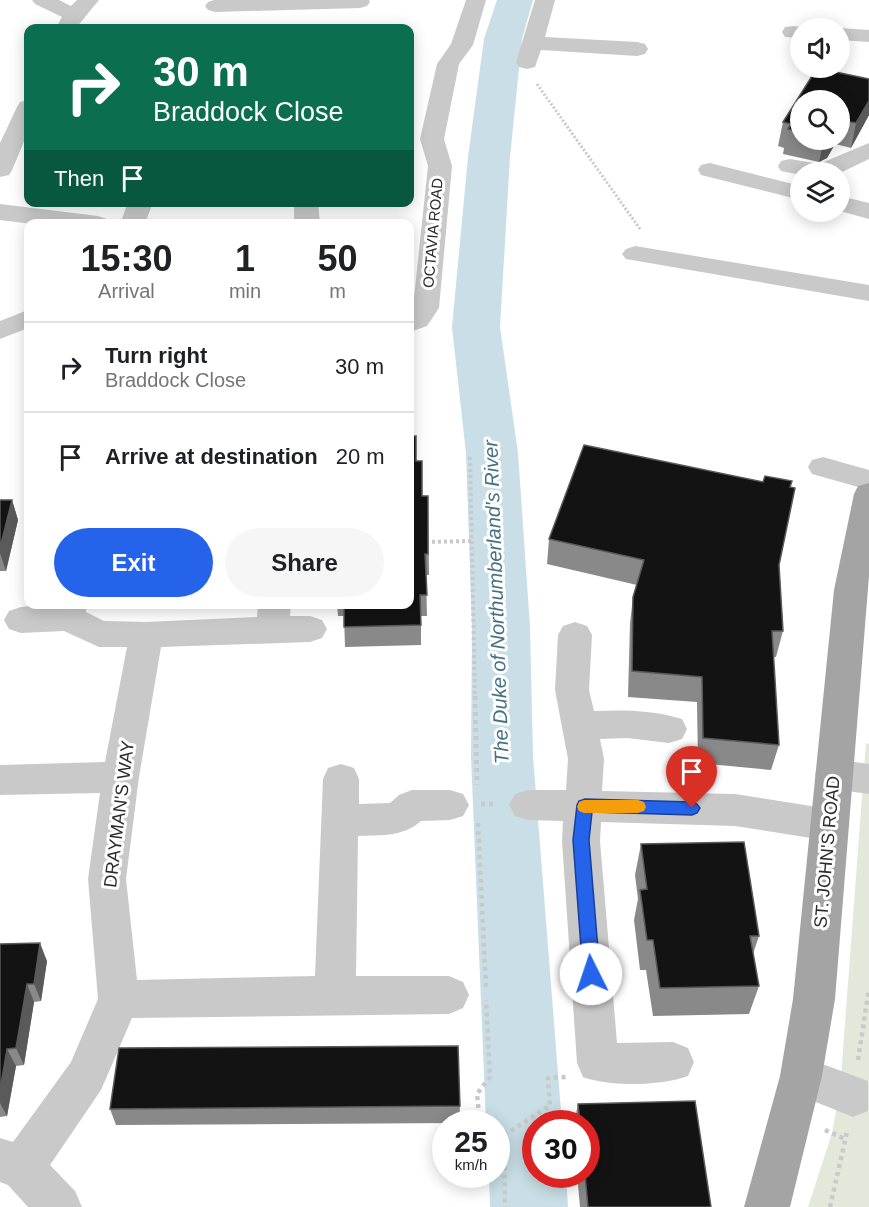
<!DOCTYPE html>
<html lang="en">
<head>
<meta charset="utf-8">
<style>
  body { margin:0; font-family:Arial,sans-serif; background:#f6f6f6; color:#202124; height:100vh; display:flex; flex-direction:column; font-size:22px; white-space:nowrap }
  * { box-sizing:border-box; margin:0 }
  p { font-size:20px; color:#757577 }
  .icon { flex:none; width:33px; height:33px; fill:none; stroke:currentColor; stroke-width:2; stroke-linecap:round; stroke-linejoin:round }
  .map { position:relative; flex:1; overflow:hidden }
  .sheet { position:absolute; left:24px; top:219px; width:390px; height:390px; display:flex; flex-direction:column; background:#fff; border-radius:12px; box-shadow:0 3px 15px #0003 }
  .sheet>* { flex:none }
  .hud { position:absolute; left:24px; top:24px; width:390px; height:183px; border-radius:12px; box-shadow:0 3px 15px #0003; background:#0b6e4f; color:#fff; overflow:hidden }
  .buttons { position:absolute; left:790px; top:18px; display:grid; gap:12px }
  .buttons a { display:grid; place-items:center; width:60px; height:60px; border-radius:50%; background:#fff; box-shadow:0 3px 15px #0003; font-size:30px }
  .speed { position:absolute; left:432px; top:1110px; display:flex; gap:12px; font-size:30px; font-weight:700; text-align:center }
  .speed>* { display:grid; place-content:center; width:78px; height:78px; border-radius:50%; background:#fff; box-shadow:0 3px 15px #0003; line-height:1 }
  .speed small { font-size:15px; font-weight:400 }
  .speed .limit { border:9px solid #d22; background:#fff; color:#111 }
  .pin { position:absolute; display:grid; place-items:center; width:51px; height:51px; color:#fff; margin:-62px -26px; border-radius:50% 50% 50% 0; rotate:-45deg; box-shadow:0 0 6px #0007 }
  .pin .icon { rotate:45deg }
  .me { position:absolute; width:66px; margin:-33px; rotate:356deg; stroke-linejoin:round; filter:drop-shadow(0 0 4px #0008) }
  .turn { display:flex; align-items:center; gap:21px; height:126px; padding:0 30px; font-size:27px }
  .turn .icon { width:78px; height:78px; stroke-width:2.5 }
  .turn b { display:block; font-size:42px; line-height:51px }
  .then { display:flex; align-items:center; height:57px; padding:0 30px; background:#0003; gap:12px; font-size:22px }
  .eta { display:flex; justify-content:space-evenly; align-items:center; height:102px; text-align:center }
  .eta b { font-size:36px; font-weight:700; line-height:42px }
  .cta { display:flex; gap:12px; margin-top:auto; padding:12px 30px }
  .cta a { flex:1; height:69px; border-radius:36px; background:#2563eb; color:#fff; font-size:24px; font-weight:700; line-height:69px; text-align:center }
  .cta a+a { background:#f6f6f6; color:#202124 }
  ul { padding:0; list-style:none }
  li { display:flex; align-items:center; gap:18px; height:90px; padding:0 30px; border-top:2px solid #e0e0e0 }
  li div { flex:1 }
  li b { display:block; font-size:22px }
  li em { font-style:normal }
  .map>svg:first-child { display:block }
  .green { fill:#e3e8db }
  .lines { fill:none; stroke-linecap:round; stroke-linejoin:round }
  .river { fill:#c9dee6; fill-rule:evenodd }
  .path-far2 { stroke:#c9c9c9; stroke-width:3; stroke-dasharray:2 2; stroke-linecap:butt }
  .path-far1 { stroke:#c9c9c9; stroke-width:4; stroke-dasharray:3 3; stroke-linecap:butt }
  .path { stroke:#c9c9c9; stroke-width:4.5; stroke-dasharray:4 4; stroke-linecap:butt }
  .minor { fill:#c9c9c9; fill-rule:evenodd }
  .major { fill:#a4a4a4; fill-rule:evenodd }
  .wall { fill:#898989; fill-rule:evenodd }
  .shaded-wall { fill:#5a5a5a }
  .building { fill:#131313; stroke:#5a5a5a; stroke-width:1.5 }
  .route { fill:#2563eb; stroke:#184099; stroke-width:1.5 }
  .slow { fill:#f59e0b }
  .labels { text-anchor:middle; stroke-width:6; stroke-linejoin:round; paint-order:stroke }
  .far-street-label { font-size:15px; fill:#2c2c2c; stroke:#fff }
  .street-label { font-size:18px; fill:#2c2c2c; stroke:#fff }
  .water-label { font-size:20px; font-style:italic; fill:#447284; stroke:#fff }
</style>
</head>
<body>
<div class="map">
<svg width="869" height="1207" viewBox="0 0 869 1207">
  <rect width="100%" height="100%" fill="#fff"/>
  <polygon class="green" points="866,743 869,744 869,1207 808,1207 832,1133 840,1090"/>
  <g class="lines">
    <polygon class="river" points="497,0 533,0 522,39 510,157 500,327 518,453 530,627 533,756 562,1124 536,1124 536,1174 566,1174 568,1207 490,1207 489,1174 496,1174 496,1124 486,1124 471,756 472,627 466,453 452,327 468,157 484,39"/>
    <polyline class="path-far2" points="537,84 640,229"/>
    <g class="path-far1">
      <polyline points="470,457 475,697"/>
      <polyline points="426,542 473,541"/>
    </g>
    <g class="path">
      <polyline points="475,696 477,785"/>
      <polyline points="481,804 497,804"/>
      <polyline points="478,823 486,989"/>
      <polyline points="858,1060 869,989"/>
      <polyline points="480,1124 477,1094 490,1077 486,1000"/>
      <polyline points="825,1130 845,1139"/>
      <polyline points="496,1132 504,1135 505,1207"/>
      <polyline points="504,1135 550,1106 548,1078 566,1077"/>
      <polyline points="830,1207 847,1132"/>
    </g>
    <g class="minor">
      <polygon points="32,0 59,0 71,6 77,0 99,0 76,28 56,28 62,17 35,4"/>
      <polygon points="214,0 369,0 370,2 367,6 360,8 215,12 208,10 205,6 208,2"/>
      <polygon points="466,0 486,0 473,45 459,64 444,139 452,166 439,308 427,326 410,332 410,311 413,307 428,166 420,139 437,64 451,44"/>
      <polygon points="535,0 555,0 545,37 637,42 645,44 648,49 645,54 637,56 541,50 535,67 527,69 519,67 516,62"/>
      <polygon points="793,26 809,28 801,28 801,38 785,37 782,32 785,27"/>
      <polygon points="836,28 840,28 869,30 869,42 840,40 840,28"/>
      <polygon points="28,100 28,132 12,170 9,175 0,177 0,143 17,107 20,102"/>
      <polygon points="869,143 869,159 840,173 801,172 801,175 781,171 778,166 781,161 790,159 819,164"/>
      <polygon points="710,163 801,186 801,200 701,175 698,170 701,165"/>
      <polygon points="840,196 869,203 869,219 840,211"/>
      <polygon points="128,202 153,202 145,224 120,224"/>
      <polygon points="294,202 318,202 320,224 294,224"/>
      <polygon points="0,204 98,216 107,219 110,224 32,224 0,220"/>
      <polygon points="635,246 869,285 869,301 626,259 622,254 626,249"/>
      <polygon points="28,310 28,328 0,339 0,321"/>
      <polygon points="823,457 869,470 869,490 812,474 808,467 812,460"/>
      <path d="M54 604H87L86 612 104 621 146 622 257 617 258 604H291L290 616H310L322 620 327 629 322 638 310 642 161 647 139 777 126 879 137 980 315 976 323 779 328 768 341 764 354 768 359 779V804L390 803 399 795 412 790H450L463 794 469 805 463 816 450 820 421 821C403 837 381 835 358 836L356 976H449L463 982 469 995 463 1008 449 1014 132 1018 101 1090 50 1165 75 1191 82 1207H28L8 1185 0 1182V1138L13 1142 71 1062 98 999 88 879 100 793 0 795V765L105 762 127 647H99L64 631 21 633 9 629 4 620 9 611 21 607Z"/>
      <path d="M575 622 587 626 592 635 589 690 594 711C623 710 653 710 682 719L687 729 682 739 669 743 627 738 600 739 604 759 602 791 735 794 830 809 843 814 849 825 843 836 830 841 735 826 601 822 600 841 617 1043 673 1042 688 1048 694 1062 688 1076C662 1086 609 1087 583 1077L577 1063 562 841 563 821 528 820 515 816 509 805 515 794 528 790H566L568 759 555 690 558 635 563 626Z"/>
      <polygon points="833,759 869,764 869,794 833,789 820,785 815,774 820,763"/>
      <polygon points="801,1056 868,1081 868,1111 853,1117 786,1090 780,1076 786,1062"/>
    </g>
    <polygon class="major" points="869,483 869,576 835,999 822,1076 790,1207 744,1207 780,1076 793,999 834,590 854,494 858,486"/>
  </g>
  <g class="wall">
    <path d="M817 68 869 79V115L851 148 835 144 827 158 819 162 783 154 784 148 778 146 783 122ZM801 100H840V140H801Z"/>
    <polygon points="416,461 422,496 428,496 429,575 426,575 427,616 421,616 421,645 345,647 344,616 338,616 337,604 410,604"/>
    <polygon points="0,500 12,500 18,520 6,571 0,571"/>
    <polygon points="549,539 779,565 783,631 776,657 773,657 779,745 771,770 698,763 697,702 628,697 630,623 633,597 637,585 547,564"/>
    <polygon points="641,844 759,936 753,954 759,986 749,1014 653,1016 646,970 640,970 634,920 638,899 635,875"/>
    <polygon points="0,944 47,961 41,1001 34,1002 24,1065 16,1066 7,1116 0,1117"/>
    <polygon points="578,1104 711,1207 580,1207 577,1174 586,1174 586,1124 574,1124"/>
    <polygon points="460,1106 459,1123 116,1125 110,1109"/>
  </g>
  <g class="shaded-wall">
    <polygon points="869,101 869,115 851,148 856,123"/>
    <polygon points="824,140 836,140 835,144 827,158 819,162"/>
    <polygon points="12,500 18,520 6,571 0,553 0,548"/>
    <polygon points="40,943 47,961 41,1001 34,984"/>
    <polygon points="27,984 34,1002 24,1065 16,1048"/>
    <polygon points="7,1049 16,1066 7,1116 0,1103 0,1091"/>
  </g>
  <g class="building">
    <polygon points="817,68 869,79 869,101 856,123 840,120 840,100 801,100 801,132 788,129 791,124 783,122"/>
    <polygon points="410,436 416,436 416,461 422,461 422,496 428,496 428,554 425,554 427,595 420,595 421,625 344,627 344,604 410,604"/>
    <polygon points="584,445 763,482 765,476 792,481 790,487 795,488 779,565 783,631 772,631 779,745 703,738 702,677 632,671 633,597 644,560 549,539"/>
    <polygon points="0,500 12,500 0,548"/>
    <polygon points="744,842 759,936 750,936 759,986 660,988 653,940 647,940 640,890 647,889 641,844"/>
    <polygon points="40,943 34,984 27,984 16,1048 7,1049 0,1091 0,944"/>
    <polygon points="458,1046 460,1106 110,1109 119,1048"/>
    <polygon points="695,1101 711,1207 588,1207 585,1174 586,1174 586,1124 580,1124 578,1104"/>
  </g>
  <polygon class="route" points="585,799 692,802 697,804 700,808 697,813 692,815 592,812 589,840 600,974 597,979 591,982 585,979 583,974 573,840 577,805 579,801"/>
  <polygon class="slow" points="584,800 638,800 644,802 646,807 644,811 638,813 584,813 579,811 577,807 579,802"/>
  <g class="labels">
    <g class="far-street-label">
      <text transform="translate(433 233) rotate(-85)" y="5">OCTAVIA ROAD</text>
    </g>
    <g class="street-label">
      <text transform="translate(119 814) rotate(-83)" y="6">DRAYMAN'S WAY</text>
      <text transform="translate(827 852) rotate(-85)" y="6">ST. JOHN'S ROAD</text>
    </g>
    <g class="water-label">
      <text transform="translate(496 602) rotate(-92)" y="7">The Duke of Northumberland's River</text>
    </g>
  </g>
</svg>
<div class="buttons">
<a><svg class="icon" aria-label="sound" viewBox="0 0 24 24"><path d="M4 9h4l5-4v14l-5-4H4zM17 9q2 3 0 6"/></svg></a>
<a><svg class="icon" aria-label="search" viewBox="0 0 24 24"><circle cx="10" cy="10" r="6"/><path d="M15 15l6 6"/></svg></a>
<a><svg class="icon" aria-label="layers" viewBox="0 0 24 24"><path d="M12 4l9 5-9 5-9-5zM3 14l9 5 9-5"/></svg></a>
</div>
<div class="speed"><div>25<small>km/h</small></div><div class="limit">30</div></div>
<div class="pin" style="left:692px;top:808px;background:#d93025"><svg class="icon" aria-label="arrive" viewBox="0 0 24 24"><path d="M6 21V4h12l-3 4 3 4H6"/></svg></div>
<svg class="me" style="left:591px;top:974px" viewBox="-20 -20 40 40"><circle r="19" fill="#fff"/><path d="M0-13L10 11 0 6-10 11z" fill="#2563eb"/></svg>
<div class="hud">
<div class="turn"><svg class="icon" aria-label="right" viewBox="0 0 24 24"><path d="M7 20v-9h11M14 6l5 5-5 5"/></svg><div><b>30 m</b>Braddock Close</div></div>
<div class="then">Then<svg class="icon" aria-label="arrive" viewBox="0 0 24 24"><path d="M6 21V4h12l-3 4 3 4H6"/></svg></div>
</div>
<section class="sheet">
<div class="eta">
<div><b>15:30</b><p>Arrival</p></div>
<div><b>1</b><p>min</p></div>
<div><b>50</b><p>m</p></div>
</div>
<ul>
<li><svg class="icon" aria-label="right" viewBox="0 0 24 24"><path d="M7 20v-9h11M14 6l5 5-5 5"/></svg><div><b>Turn right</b><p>Braddock Close</p></div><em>30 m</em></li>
<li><svg class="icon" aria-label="arrive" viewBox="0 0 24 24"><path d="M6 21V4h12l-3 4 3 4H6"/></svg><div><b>Arrive at destination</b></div><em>20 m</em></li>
</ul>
<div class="cta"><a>Exit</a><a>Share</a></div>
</section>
</div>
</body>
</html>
